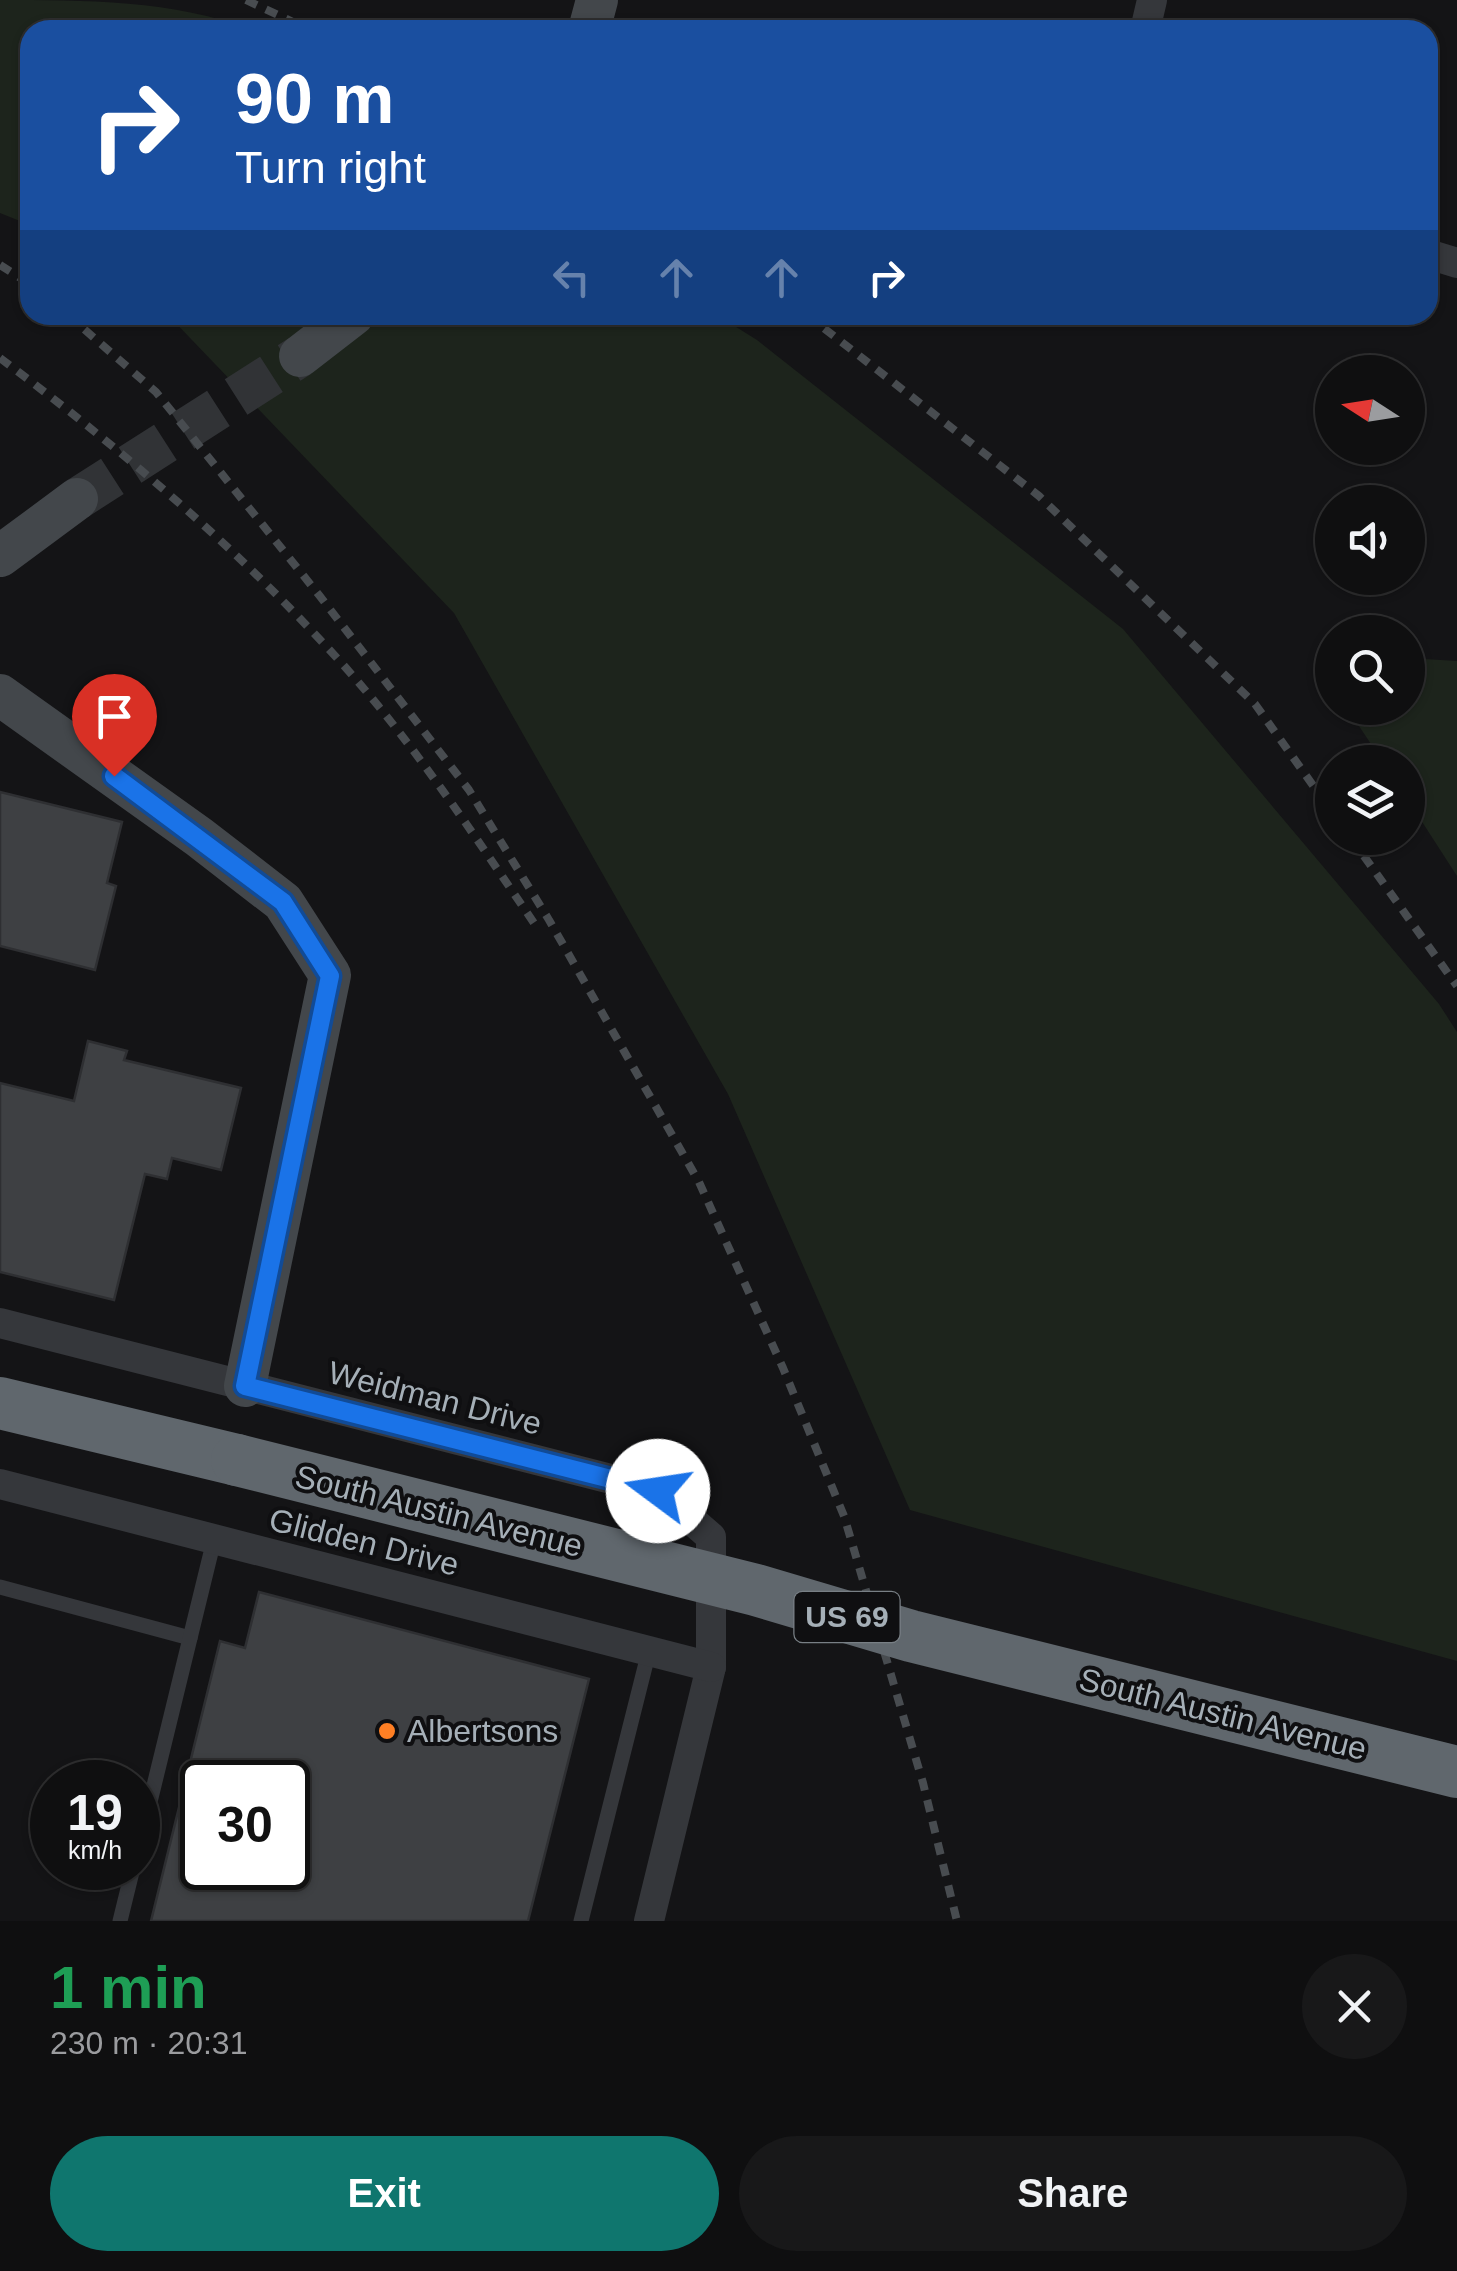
<!DOCTYPE html>
<html lang="en">
<head>
<meta charset="utf-8">
<style>
  body { margin:0; font-family:Arial,sans-serif; background:#181819; color:#f1f3f6; height:100vh; display:flex; flex-direction:column; font-size:38px; white-space:nowrap }
  * { box-sizing:border-box; margin:0 }
  p { font-size:32px; color:#9b9c9f }
  .icon { flex:none; width:55px; height:55px; fill:none; stroke:currentColor; stroke-width:2; stroke-linecap:round; stroke-linejoin:round }
  .map { position:relative; height:1921px; overflow:hidden }
  .panel { display:flex; flex-direction:column; background:#0f0f10; flex:1 }
  .panel>* { flex:none }
  .top-card { position:absolute; left:20px; top:20px; width:1418px; height:305px; border-radius:30px; box-shadow:0 2px 8px #0004,0 0 0 2px #2f2f30; background:#1a4fa0; color:#fff; overflow:hidden }
  .needle { width:65px; rotate:282deg }
  .tools { position:absolute; left:1315px; top:355px; display:grid; gap:20px }
  .tools a { display:grid; place-items:center; width:110px; height:110px; border-radius:50%; background:#0f0f10; box-shadow:0 2px 8px #0004,0 0 0 2px #2f2f30; font-size:50px }
  .speed { position:absolute; left:30px; top:1760px; display:flex; gap:20px; font-size:50px; font-weight:700; text-align:center }
  .speed>* { display:grid; place-content:center; width:130px; height:130px; border-radius:50%; background:#0f0f10; box-shadow:0 2px 8px #0004,0 0 0 2px #2f2f30; line-height:1 }
  .speed small { font-size:25px; font-weight:400 }
  .speed .limit { border:5px solid #111; border-radius:15px; background:#fff; color:#111 }
  .pin { position:absolute; display:grid; place-items:center; width:85px; height:85px; color:#fff; margin:-102px -42px; border-radius:50% 50% 50% 0; rotate:-45deg; box-shadow:0 0 10px #0007 }
  .pin .icon { rotate:45deg }
  .me { position:absolute; width:110px; margin:-55px; rotate:284deg; stroke-linejoin:round; filter:drop-shadow(0 0 8px #0008) }
  .turn { display:flex; align-items:center; gap:35px; height:210px; padding:0 50px; font-size:45px }
  .turn .icon { width:130px; height:130px; stroke-width:2.5 }
  .turn b { display:block; font-size:70px; line-height:85px }
  .lanes { display:flex; align-items:center; height:95px; padding:0 50px; background:#0003; justify-content:center; gap:50px; direction:ltr }
  .lanes .off { opacity:.35 }
  .round { display:grid; place-items:center; flex:none; width:105px; height:105px; border-radius:52px; background:#181819 }
  .summary { display:flex; align-items:center; justify-content:space-between; height:170px; padding:0 50px }
  h1 { font-size:60px; font-weight:600; line-height:75px; color:#1e9e55 }
  .action { display:flex; gap:20px; margin-top:auto; padding:20px 50px }
  .action a { flex:1; height:115px; border-radius:60px; background:#0f766e; color:#fff; font-size:40px; font-weight:600; line-height:115px; text-align:center }
  .action a+a { background:#181819; color:#f1f3f6 }
  .map>svg:first-child { display:block }
  .green { fill:#1d241c }
  .building { fill:#3e4043; stroke:#2e2f32; stroke-width:2.5; fill-rule:evenodd }
  .lines { fill:none; stroke-linecap:round; stroke-linejoin:round }
  .secondary-tunnel { stroke:#313336; stroke-width:42; stroke-dasharray:42 21; stroke-linecap:butt }
  .lane { stroke:#35373b; stroke-width:15 }
  .street { stroke:#35373b; stroke-width:30 }
  .secondary { stroke:#43474b; stroke-width:42 }
  .highway { stroke:#60676d; stroke-width:52 }
  .rail { stroke:#484c50; stroke-width:8; stroke-dasharray:12 10; stroke-linecap:butt }
  .highway-bridge { stroke:#60676d; stroke-width:52 }
  .route-casing { stroke:#114b97; stroke-width:25 }
  .route { stroke:#1a73e8; stroke-width:18 }
  .poi-dot { fill:#fe7f24; stroke:#0f0f11; stroke-width:4 }
  .labels { text-anchor:middle; stroke-width:8; stroke-linejoin:round; paint-order:stroke }
  .shield { fill:#0f0f11; stroke:#787f85; stroke-width:2.5 }
  .shield-label { font-size:30px; font-weight:bold; fill:#a5afb7 }
  .street-label { font-size:32px; fill:#a5afb7; stroke:#0f0f11 }
  .poi-label { font-size:32px; fill:#a5afb7; stroke:#0f0f11; text-anchor:start }
</style>
</head>
<body>
<div class="map">
<svg width="1457" height="1921" viewBox="0 0 1457 1921">
  <rect width="100%" height="100%" fill="#141416"/>
  <g class="green">
    <path d="M0 0C82 0 177 0 250 30H30V225L0 213Z"/>
    <polygon points="168,315 717,315 757,340 1123,629 1439,1004 1457,1032 1457,1661 910,1510 728,1094 454,613"/>
    <polygon points="1408,658 1457,661 1457,876 1408,800 1408,762 1383,762 1347,708 1408,708"/>
  </g>
  <g class="building">
    <polygon points="0,792 122,822 107,883 116,886 95,970 0,946"/>
    <polygon points="88,1041 127,1051 124,1060 241,1088 221,1170 172,1158 167,1179 145,1174 114,1300 0,1272 0,1083 74,1101"/>
    <path d="M259 1592 589 1679 528 1921H151L220 1641 245 1648ZM202 1782H288V1868H202Z"/>
  </g>
  <g class="lines">
    <polyline class="secondary-tunnel" points="77,499 300,356"/>
    <g class="lane">
      <polyline points="0,1587 190,1638"/>
      <polyline points="138,1851 214,1540"/>
      <polyline points="120,1921 133,1868"/>
      <polyline points="581,1921 649,1651"/>
    </g>
    <g class="street">
      <polyline points="1145,30 1152,0"/>
      <polyline points="1428,254 1457,263"/>
      <polyline points="0,1323 658,1491 711,1537 711,1667 649,1921"/>
      <polyline points="0,1484 711,1667"/>
    </g>
    <g class="secondary">
      <polyline points="589,30 597,0"/>
      <polyline points="300,356 353,315"/>
      <polyline points="0,556 77,499"/>
      <polyline points="0,695 199,837 283,902 330,975 245,1386"/>
    </g>
    <polyline class="highway" points="0,1403 237,1460"/>
    <g class="rail">
      <polyline points="246,0 310,30"/>
      <polyline points="0,265 30,284"/>
      <polyline points="68,315 156,392 319,595 469,790 549,920 699,1182 783,1368 844,1516 923,1783 957,1921"/>
      <polyline points="807,315 1039,496 1255,704 1332,812"/>
      <path d="M0 358C124 451 242 552 346 668 417 748 476 838 536 926"/>
      <polyline points="1351,838 1457,986"/>
    </g>
    <polyline class="highway-bridge" points="237,1460 756,1590 911,1636 1457,1772"/>
  </g>
  <g class="lines">
    <g class="route-casing">
      <polyline id="route" points="114,776 283,902 330,976 245,1386 658,1491"/>
    </g>
    <use href="#route" class="route"/>
  </g>
  <circle class="poi-dot" cx="387" cy="1731" r="10"/>
  <g class="labels">
    <rect class="shield" x="794.5" y="1592" width="105" height="50" rx="8"/>
    <g class="shield-label">
      <text x="847" y="1627">US 69</text>
    </g>
    <g class="street-label">
      <text transform="translate(435 1398) rotate(14)" y="11">Weidman Drive</text>
      <text transform="translate(439 1511) rotate(14)" y="11">South Austin Avenue</text>
      <text transform="translate(364 1542) rotate(14)" y="11">Glidden Drive</text>
      <text transform="translate(1223 1714) rotate(14)" y="11">South Austin Avenue</text>
    </g>
    <g class="poi-label">
      <text x="407" y="1742">Albertsons</text>
    </g>
  </g>
</svg>
<div class="tools">
<a><svg class="needle" viewBox="-14 -14 28 28"><path d="M0-13l5 13h-10z" fill="#e53935"/><path d="M0 13l5-13h-10z" fill="#9b9c9f"/></svg></a>
<a><svg class="icon" aria-label="sound" viewBox="0 0 24 24"><path d="M4 9h4l5-4v14l-5-4H4zM17 9q2 3 0 6"/></svg></a>
<a><svg class="icon" aria-label="search" viewBox="0 0 24 24"><circle cx="10" cy="10" r="6"/><path d="M15 15l6 6"/></svg></a>
<a><svg class="icon" aria-label="layers" viewBox="0 0 24 24"><path d="M12 4l9 5-9 5-9-5zM3 14l9 5 9-5"/></svg></a>
</div>
<div class="speed"><div>19<small>km/h</small></div><div class="limit">30</div></div>
<div class="pin" style="left:114px;top:776px;background:#d93025"><svg class="icon" aria-label="arrive" viewBox="0 0 24 24"><path d="M6 21V4h12l-3 4 3 4H6"/></svg></div>
<svg class="me" style="left:658px;top:1491px" viewBox="-20 -20 40 40"><circle r="19" fill="#fff"/><path d="M0-13L10 11 0 6-10 11z" fill="#1a73e8"/></svg>
<div class="top-card">
<div class="turn"><svg class="icon" aria-label="right" viewBox="0 0 24 24"><path d="M7 20v-9h11M14 6l5 5-5 5"/></svg><div><b>90 m</b>Turn right</div></div>
<div class="lanes"><svg class="icon off" aria-label="left" viewBox="0 0 24 24"><path d="M17 20v-9H6M10 6l-5 5 5 5"/></svg><svg class="icon off" aria-label="ahead" viewBox="0 0 24 24"><path d="M12 20V5M6 11l6-6 6 6"/></svg><svg class="icon off" aria-label="ahead" viewBox="0 0 24 24"><path d="M12 20V5M6 11l6-6 6 6"/></svg><svg class="icon" aria-label="right" viewBox="0 0 24 24"><path d="M7 20v-9h11M14 6l5 5-5 5"/></svg></div>
</div>
</div>
<section class="panel">
<div class="summary"><div><h1>1 min</h1><p>230 m · 20:31</p></div><a class="round"><svg class="icon" aria-label="close" viewBox="0 0 24 24"><path d="M6 6l12 12M18 6L6 18"/></svg></a></div>
<div class="action"><a>Exit</a><a>Share</a></div>
</section>
</body>
</html>
